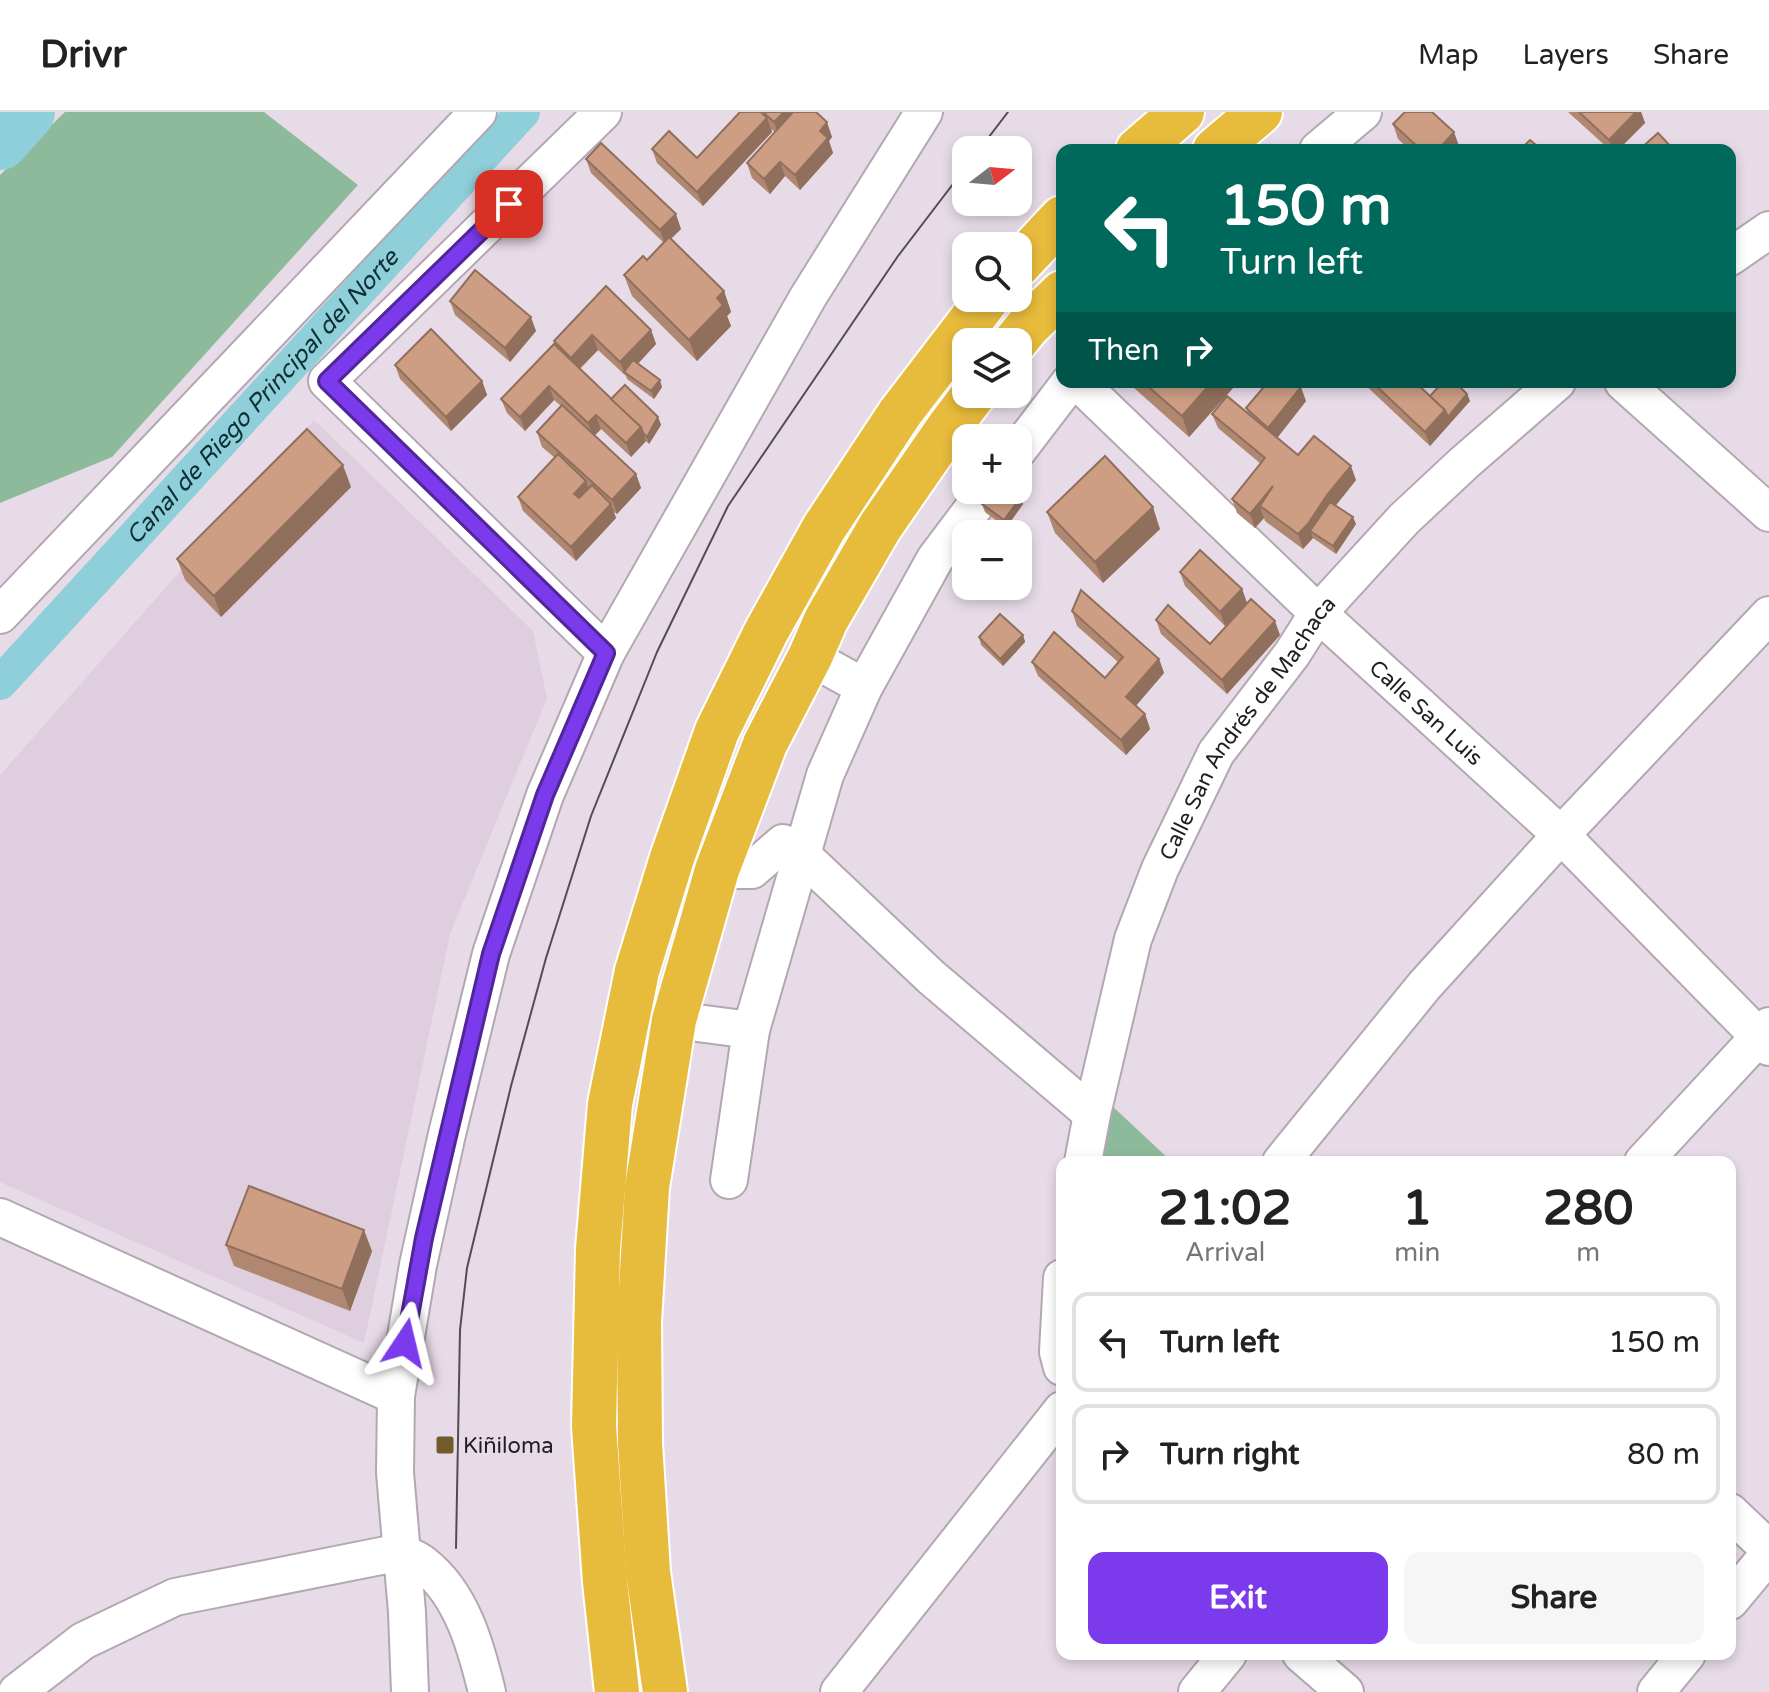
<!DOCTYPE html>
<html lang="en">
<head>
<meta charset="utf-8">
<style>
  body { margin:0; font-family:"Varela Round",sans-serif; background:#f6f6f6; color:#222; height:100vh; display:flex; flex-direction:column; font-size:30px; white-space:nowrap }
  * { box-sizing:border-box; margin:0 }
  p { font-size:26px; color:#767676 }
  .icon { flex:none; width:44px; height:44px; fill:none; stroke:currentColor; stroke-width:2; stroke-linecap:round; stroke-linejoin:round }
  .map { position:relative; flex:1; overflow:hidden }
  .drawer { position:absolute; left:1056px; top:1044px; width:680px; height:504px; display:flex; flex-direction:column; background:#fff; border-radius:16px; box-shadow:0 4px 12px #0003 }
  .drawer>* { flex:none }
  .banner { position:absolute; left:1056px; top:32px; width:680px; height:244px; border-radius:16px; box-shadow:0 4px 12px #0003; background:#00695c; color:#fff; overflow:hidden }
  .needle { width:52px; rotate:74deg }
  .controls { position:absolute; left:952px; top:24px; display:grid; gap:16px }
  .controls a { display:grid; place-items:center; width:80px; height:80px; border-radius:16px; background:#fff; box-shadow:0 4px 12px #0003; font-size:40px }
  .pin { position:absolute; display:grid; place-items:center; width:68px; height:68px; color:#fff; margin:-34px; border-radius:16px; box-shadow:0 4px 12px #0006 }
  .me { position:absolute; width:88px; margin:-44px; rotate:10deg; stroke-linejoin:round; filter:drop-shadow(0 0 6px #0008) }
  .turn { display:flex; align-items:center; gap:28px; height:168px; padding:0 32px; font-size:36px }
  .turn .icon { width:104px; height:104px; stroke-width:2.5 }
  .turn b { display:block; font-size:56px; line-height:68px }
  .then { display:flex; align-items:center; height:76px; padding:0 32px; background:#0003; gap:16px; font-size:30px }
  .eta { display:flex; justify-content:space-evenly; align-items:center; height:136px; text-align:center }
  .eta b { font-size:48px; font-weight:700; line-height:56px }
  .primary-button { display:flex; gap:16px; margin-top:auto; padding:16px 32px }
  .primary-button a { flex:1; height:92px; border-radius:16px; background:#7c3aed; color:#fff; font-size:32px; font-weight:700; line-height:92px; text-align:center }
  .primary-button a+a { background:#f6f6f6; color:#222 }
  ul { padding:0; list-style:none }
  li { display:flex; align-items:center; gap:24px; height:100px; margin:0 16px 12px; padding:0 16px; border:4px solid #e0e0e0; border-radius:16px }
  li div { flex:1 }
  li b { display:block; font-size:30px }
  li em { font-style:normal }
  header { display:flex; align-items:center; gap:48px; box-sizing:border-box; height:112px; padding:0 40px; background:#fff; border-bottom:2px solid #e0e0e0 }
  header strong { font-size:38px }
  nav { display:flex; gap:44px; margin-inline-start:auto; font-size:28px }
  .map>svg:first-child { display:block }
  .built { fill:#dfcede }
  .green { fill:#8eba9c }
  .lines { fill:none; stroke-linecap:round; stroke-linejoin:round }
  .canal { stroke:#8ecfda; stroke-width:34 }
  .river { stroke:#8ecfda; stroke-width:58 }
  .minor-casing { stroke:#b2a7b2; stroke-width:40 }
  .highway-casing { stroke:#fff; stroke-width:48 }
  .minor { stroke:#fff; stroke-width:36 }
  .highway { stroke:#e7bb3c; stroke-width:44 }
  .tram { stroke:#534d53; stroke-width:2 }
  .wall { fill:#b08872 }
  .shaded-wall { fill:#906f5c }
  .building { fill:#cd9e84; stroke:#906f5c; stroke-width:2 }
  .route-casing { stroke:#51269a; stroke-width:20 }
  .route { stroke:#7c3aed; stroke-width:14 }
  .poi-dot { fill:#725c2c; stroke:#e7dbe7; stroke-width:3 }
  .labels { text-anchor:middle; stroke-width:6; stroke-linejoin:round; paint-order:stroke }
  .street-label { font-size:22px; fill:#201c20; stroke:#e7dbe7 }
  .poi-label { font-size:22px; fill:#201c20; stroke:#e7dbe7; text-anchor:start }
  .water-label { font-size:24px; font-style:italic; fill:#0e2f34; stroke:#e7dbe7 }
</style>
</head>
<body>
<header>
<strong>Drivr</strong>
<nav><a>Map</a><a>Layers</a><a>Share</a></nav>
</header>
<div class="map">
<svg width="1769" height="1580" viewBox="0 0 1769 1580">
  <rect width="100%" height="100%" fill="#e7dbe7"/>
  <polygon class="built" points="314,308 533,519 547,586 450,822 364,1231 0,1070 0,663"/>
  <g class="green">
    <polygon points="65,0 264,0 358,73 112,345 0,391 0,63"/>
    <polygon points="1110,992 1172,1050 1098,1050"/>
  </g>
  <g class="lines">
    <path class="canal" id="s1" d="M0 571 523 0"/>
    <polyline class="river" points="0,29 26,0"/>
    <g class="minor-casing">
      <g id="minor">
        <polyline points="603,0 327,269 606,541"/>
        <polyline points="1318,38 1363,0"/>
        <polyline points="1730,145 1769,118"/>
        <path id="s2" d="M1078 270 1318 501 1561 723 1769 935"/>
        <polyline points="1623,270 1769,401"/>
        <polyline points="1018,338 1070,270"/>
        <polyline points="0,503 478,0"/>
        <polyline points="810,545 864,575"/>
        <polyline points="717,758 752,758 783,731 802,743 931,865 1092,1002"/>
        <polyline points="674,908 751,918"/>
        <path id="s3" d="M1083 1050 1092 1002 1133 827 1160 757 1216 641 1292 542 1318 501 1404 407 1464 351 1557 270"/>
        <polyline points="1281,1050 1424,874 1561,723 1769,503"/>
        <polyline points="1643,1050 1769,914"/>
        <polyline points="729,1068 751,918 825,663 864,575 935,447 987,378"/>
        <polyline points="0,1105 396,1284"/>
        <polyline points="1062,1166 1058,1240 1062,1255"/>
        <polyline points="1730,1400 1769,1437"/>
        <polyline points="1730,1489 1769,1442"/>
        <polyline points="1301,1542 1345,1580"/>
        <path d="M17 1580 83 1529 175 1485 401 1440C408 1444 417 1447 423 1452 462 1482 476 1535 487 1580"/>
        <polyline points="410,1580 407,1500 395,1361 396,1284 418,1153 447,1022 491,842 545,683 606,541 808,185 924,0"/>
        <polyline points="839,1580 1062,1298"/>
        <polyline points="1197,1580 1228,1542"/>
        <polyline points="1656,1580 1687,1542"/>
      </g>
    </g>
    <g class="highway-casing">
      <g id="highway">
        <polyline points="1138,38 1182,0"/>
        <polyline points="1215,38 1260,0"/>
        <polyline points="1018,153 1062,106"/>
        <polyline points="1015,230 1028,214 1062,181"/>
        <polyline points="617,1580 605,1470 594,1314 598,1137 610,992 637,859 672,746 717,619 766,520 824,416 900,301 988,186"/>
        <polyline points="665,1580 648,1460 640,1331 639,1210 647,1075 674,908 717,758 765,632 810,545 826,508 880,415 949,315 974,282"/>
      </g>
    </g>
    <use href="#minor" class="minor"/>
    <use href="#highway" class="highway"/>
    <g class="tram">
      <polyline points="979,38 1008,0"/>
      <polyline points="456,1436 460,1218 467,1156 511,974 546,846 591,704 657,540 728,394 898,144 966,55"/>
    </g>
  </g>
  <g class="wall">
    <polygon points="740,0 816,0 832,25 829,29 833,41 800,78 785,64 770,82 752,66 747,51 775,20 771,17 772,20 703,94 657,51 652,37 697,46"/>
    <polygon points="1568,0 1641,0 1645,11 1618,38 1610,38"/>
    <polygon points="1393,12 1459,34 1455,38 1410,38 1398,27"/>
    <polygon points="586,47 681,117 671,127 724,179 731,200 727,204 731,214 697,249 632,184 624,163 647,148 664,131 591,61"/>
    <polygon points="450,189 536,219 510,250 455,203"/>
    <polygon points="651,218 656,232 638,252 662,275 654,287 627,267 626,264 598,238 580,257 611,287 658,305 661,313 649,332 646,329 631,345 601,317 594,324 636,362 641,376 617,402 614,400 616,406 576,449 523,399 518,385 555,346 542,335 537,320 561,294 554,288 525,319 507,301 501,287 555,233 554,229"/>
    <polygon points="395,253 482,269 487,283 451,319 400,267"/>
    <polygon points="1131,270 1231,270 1233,276 1189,325 1133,275"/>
    <polygon points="1362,270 1415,270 1430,284 1467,282 1470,289 1430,334"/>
    <polygon points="1297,273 1306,289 1277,326 1298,343 1356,368 1336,393 1356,412 1336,442 1313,426 1303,437 1265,409 1264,406 1255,416 1237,401 1232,387 1261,352 1218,316 1212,302 1248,302 1246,296"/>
    <polygon points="351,375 221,505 185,468 177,447"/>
    <polygon points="982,392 1023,392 1006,416 985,400"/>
    <polygon points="1047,400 1160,417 1103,471 1055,421"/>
    <polygon points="1180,460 1242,477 1247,491 1225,514 1185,474"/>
    <polygon points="1072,499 1159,547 1164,561 1136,594 1145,602 1150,617 1126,643 1038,564 1032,550 1105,566 1118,550 1077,514"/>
    <polygon points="1156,508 1210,532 1280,523 1227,582 1161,522"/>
    <polygon points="1023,523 1025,530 1003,554 981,533 979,525"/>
    <polygon points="226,1133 372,1139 350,1199 234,1154"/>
  </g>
  <g class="shaded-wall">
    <polygon points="784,0 803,0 779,24 774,10"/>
    <polygon points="1636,0 1641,0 1645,11 1618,38 1613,38 1609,28"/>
    <polygon points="767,6 772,20 703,94 697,80"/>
    <polygon points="827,10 832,25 829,29 833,41 800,78 795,63 820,19"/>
    <polygon points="1454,20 1459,34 1455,38 1438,38"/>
    <polygon points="780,50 785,64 770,82 764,67"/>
    <polygon points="676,102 681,117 665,132 660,118"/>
    <polygon points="724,179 731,200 727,204 731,214 697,249 689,228 717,186"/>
    <polygon points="531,205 536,219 510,250 505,236"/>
    <polygon points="651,218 656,232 628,262 624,260 626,264 620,250"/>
    <polygon points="592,223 598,238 576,260 571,246"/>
    <polygon points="660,268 662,275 654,287 651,279"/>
    <polygon points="482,269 487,283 451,319 446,305"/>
    <polygon points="1212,270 1231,270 1233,276 1189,325 1182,304"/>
    <polygon points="549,274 554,288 525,319 520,305"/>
    <polygon points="1301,275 1306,289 1274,330 1268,316"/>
    <polygon points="1467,282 1470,289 1430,334 1425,320 1445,298"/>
    <polygon points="596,303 601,317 593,325 588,311"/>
    <polygon points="658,305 661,313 649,332 647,325"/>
    <polygon points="641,315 646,329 631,345 626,331"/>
    <polygon points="343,353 351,375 221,505 214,484"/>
    <polygon points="1351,354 1356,368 1333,397 1310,419 1313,426 1303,437 1298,422"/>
    <polygon points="636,362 641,376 617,402 612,388"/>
    <polygon points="586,369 592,383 579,396 574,382"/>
    <polygon points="1273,374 1260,394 1264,406 1255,416 1250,402"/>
    <polygon points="1021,385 1023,392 1006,416 1004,408"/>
    <polygon points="611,392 616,406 576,449 571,435"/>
    <polygon points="1153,395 1160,417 1103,471 1095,450"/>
    <polygon points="1353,405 1356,412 1336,442 1333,434"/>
    <polygon points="1242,477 1247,491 1225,514 1220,500"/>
    <polygon points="1275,509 1280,523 1227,582 1222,568"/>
    <polygon points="1023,523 1025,530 1003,554 1000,547"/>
    <polygon points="1159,547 1164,561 1131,599 1126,585"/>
    <polygon points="1145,602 1150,617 1126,643 1121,628"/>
    <polygon points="364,1118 372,1139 350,1199 342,1177"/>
  </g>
  <g class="building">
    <polygon points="740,0 761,0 767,6 697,80 652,37 669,19 697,46"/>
    <polygon points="763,0 784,0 774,10"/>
    <polygon points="793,0 816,0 827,10 820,19 828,26 795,63 780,50 764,67 747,51"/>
    <polygon points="1405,0 1432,0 1454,20 1438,38 1421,38 1393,12"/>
    <polygon points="1579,0 1636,0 1609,28"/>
    <polygon points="1658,21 1674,38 1639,38"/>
    <polygon points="1530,28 1542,38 1520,38"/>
    <polygon points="601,31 676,102 660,118 586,47"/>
    <polygon points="669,125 724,179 717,186 723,193 689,228 624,163 643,144 647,148"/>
    <polygon points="475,158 531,205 505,236 450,189"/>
    <polygon points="606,174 651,218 620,250 592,223 571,246 554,229"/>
    <polygon points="431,217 482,269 446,305 395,253"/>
    <polygon points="554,232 641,315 626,331 596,303 588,311 549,274 520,305 501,287"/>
    <polygon points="633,248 660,268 651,279 624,260"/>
    <polygon points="1143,270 1212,270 1182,304"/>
    <polygon points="1268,270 1293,270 1301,275 1268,316 1246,296"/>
    <polygon points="1372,270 1415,270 1445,298 1425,320"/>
    <polygon points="1443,270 1455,270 1467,282 1448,305 1445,298 1430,284"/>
    <polygon points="625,273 658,305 647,325 643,321 641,315 611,287"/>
    <polygon points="1227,284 1298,343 1314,324 1351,354 1327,383 1308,412 1298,422 1260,394 1273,374 1250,402 1232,387 1265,346 1212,302"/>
    <polygon points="562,293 636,362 612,388 537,320"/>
    <polygon points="307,317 343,353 214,484 177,447"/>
    <polygon points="558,342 586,369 574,382 579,386 592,373 611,392 571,435 518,385"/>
    <polygon points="1105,344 1153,395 1095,450 1047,400"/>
    <polygon points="992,378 1011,378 1021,385 1004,408 982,392"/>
    <polygon points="1330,390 1353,405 1333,434 1310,419"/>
    <polygon points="1200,438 1242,477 1220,500 1180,460"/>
    <polygon points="1081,478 1159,547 1126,585 1145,602 1121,628 1032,550 1054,520 1105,566 1123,545 1072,499"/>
    <polygon points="1251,487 1275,509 1222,568 1156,508 1168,493 1210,532"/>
    <polygon points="1000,502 1023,523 1000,547 979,525"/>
    <polygon points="249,1074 364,1118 342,1177 226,1133"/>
  </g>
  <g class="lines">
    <g class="route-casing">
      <polyline id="route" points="405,1231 424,1126 491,842 545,683 606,541 327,269 509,92"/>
    </g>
    <use href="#route" class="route"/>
  </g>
  <rect class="poi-dot" x="435" y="1323" width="20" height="20" rx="4"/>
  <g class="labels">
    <g class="street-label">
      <text dy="8" stroke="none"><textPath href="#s2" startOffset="480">Calle San Luis</textPath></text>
      <text dy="8" stroke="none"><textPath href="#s3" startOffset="470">Calle San Andrés de Machaca</textPath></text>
    </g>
    <g class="poi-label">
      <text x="463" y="1341">Kiñiloma</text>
    </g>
    <g class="water-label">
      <text dy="8" stroke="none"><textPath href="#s1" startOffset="388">Canal de Riego Principal del Norte</textPath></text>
    </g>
  </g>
</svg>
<div class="controls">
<a><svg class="needle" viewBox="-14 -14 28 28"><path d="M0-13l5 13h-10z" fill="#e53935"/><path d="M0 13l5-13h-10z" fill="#767676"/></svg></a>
<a><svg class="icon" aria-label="search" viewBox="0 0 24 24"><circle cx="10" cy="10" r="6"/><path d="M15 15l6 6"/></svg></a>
<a><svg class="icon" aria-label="layers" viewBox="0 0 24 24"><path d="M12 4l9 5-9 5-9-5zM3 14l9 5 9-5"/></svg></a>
<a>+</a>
<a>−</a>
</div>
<div class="pin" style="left:509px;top:92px;background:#d93025"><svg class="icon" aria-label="arrive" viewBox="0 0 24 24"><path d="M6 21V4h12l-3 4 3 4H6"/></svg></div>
<svg class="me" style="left:405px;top:1231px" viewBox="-20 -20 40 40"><path d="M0-17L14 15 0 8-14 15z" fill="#7c3aed" stroke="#fff" stroke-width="4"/></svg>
<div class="banner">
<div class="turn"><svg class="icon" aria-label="left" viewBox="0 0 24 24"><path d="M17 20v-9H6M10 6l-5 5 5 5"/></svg><div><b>150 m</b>Turn left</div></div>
<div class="then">Then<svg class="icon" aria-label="right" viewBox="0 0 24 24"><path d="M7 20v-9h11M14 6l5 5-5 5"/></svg></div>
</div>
<section class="drawer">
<div class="eta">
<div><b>21:02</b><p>Arrival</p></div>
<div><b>1</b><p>min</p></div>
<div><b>280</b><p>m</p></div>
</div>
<ul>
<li><svg class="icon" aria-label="left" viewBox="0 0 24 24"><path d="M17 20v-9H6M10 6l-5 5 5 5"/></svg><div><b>Turn left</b></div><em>150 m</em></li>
<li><svg class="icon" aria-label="right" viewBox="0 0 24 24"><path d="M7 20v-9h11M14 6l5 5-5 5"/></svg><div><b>Turn right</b></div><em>80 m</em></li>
</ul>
<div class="primary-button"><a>Exit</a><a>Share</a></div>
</section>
</div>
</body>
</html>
